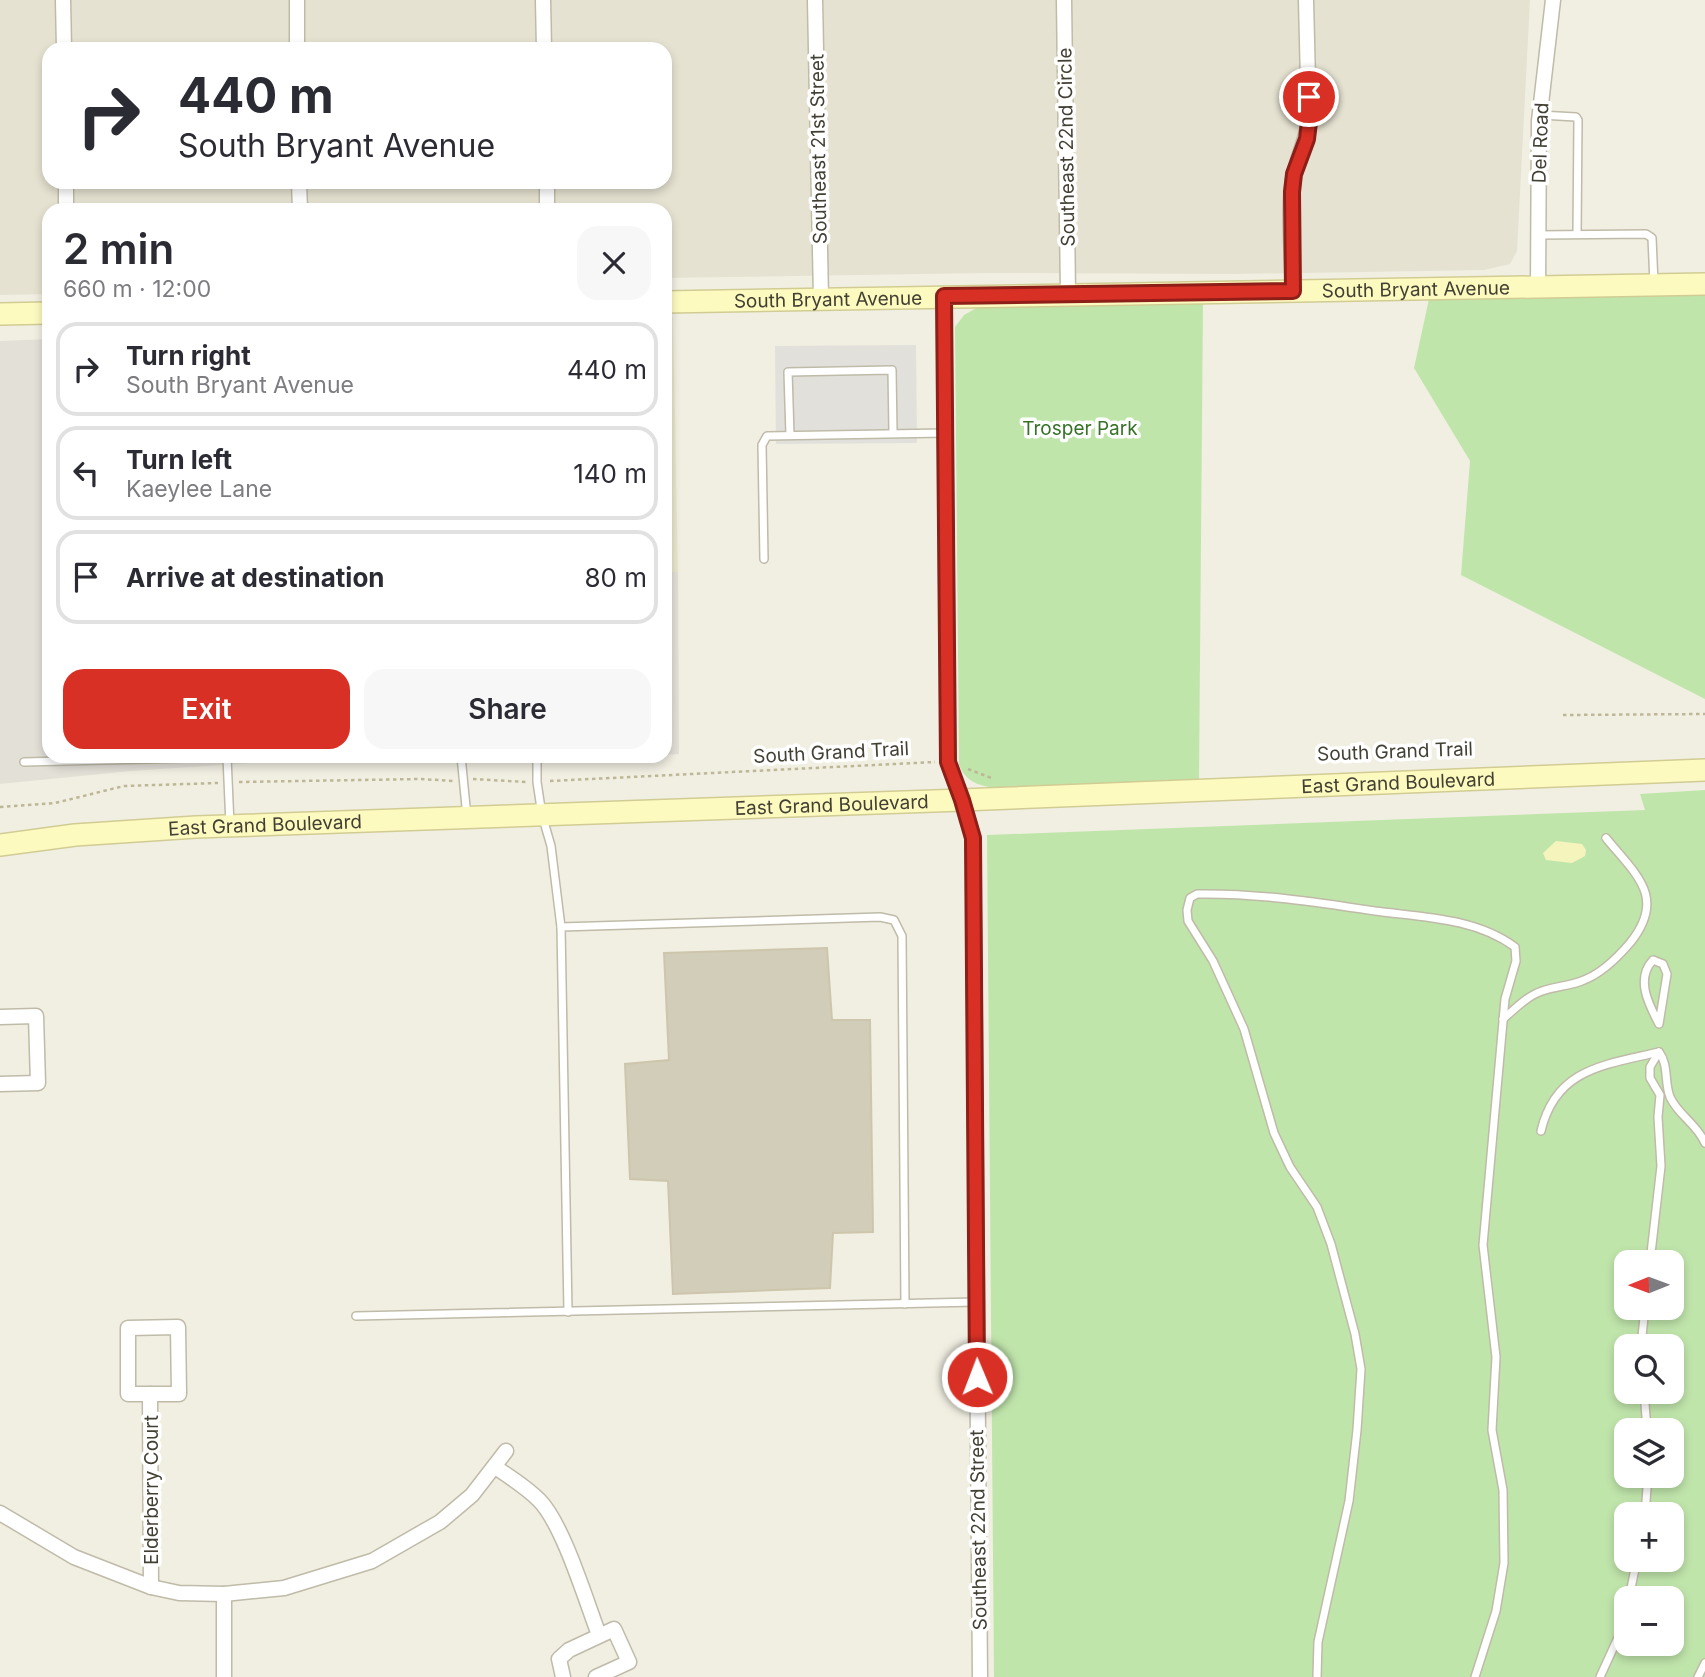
<!DOCTYPE html>
<html lang="en">
<head>
<meta charset="utf-8">
<style>
  body { margin:0; font-family:Inter,sans-serif; background:#f7f7f7; color:#2b2b33; height:100vh; display:flex; flex-direction:column; font-size:26px; white-space:nowrap }
  * { box-sizing:border-box; margin:0 }
  p { font-size:23px; color:#7c7c81 }
  .icon { flex:none; width:38px; height:38px; fill:none; stroke:currentColor; stroke-width:2; stroke-linecap:round; stroke-linejoin:round }
  .map { position:relative; flex:1; overflow:hidden }
  .panel { position:absolute; left:42px; top:203px; width:630px; height:560px; display:flex; flex-direction:column; background:#fff; border-radius:21px; box-shadow:0 4px 10px #0003 }
  .panel>* { flex:none }
  .guide { position:absolute; left:42px; top:42px; width:630px; height:147px; border-radius:21px; box-shadow:0 4px 10px #0003; background:#fff; color:#2b2b33; overflow:hidden }
  .needle { width:46px; rotate:269deg }
  .tools { position:absolute; left:1614px; top:1250px; display:grid; gap:14px }
  .tools a { display:grid; place-items:center; width:70px; height:70px; border-radius:14px; background:#fff; box-shadow:0 4px 10px #0003; font-size:35px }
  .pin { position:absolute; display:grid; place-items:center; width:60px; height:60px; color:#fff; margin:-30px; border:4px solid #fff; border-radius:50%; box-shadow:0 2px 7px #0007 }
  .me { position:absolute; width:77px; margin:-38px; rotate:359deg; stroke-linejoin:round; filter:drop-shadow(0 0 5px #0008) }
  .turn { display:flex; align-items:center; gap:24px; height:147px; padding:0 21px; font-size:32px }
  .turn .icon { width:91px; height:91px; stroke-width:2.5 }
  .turn b { display:block; font-size:49px; line-height:60px }
  .round { display:grid; place-items:center; flex:none; width:74px; height:74px; border-radius:21px; background:#f7f7f7 }
  .headline { display:flex; align-items:center; justify-content:space-between; height:119px; padding:0 21px }
  h1 { font-size:42px; font-weight:600; line-height:52px }
  .cta { display:flex; gap:14px; margin-top:auto; padding:14px 21px }
  .cta a { flex:1; height:80px; border-radius:21px; background:#d93025; color:#fff; font-size:28px; font-weight:600; line-height:80px; text-align:center }
  .cta a+a { background:#f7f7f7; color:#2b2b33 }
  ul { padding:0; list-style:none }
  li { display:flex; align-items:center; gap:21px; height:94px; margin:0 14px 10px; padding:0 7px; border:4px solid #e1e1e2; border-radius:21px }
  li div { flex:1 }
  li b { display:block; font-size:26px }
  li em { font-style:normal }
  .map>svg:first-child { display:block }
  .residential { fill:#e5e2d1; fill-rule:evenodd }
  .industrial { fill:#e3e0d8 }
  .education { fill:#eae7cc }
  .green { fill:#c0e5ab; fill-rule:evenodd }
  .sand { fill:#f6f4bd }
  .parking { fill:#e1e0db }
  .building { fill:#d2cdb8; stroke:#cdc6ac; stroke-width:2 }
  .lines { fill:none; stroke-linecap:round; stroke-linejoin:round }
  .lane-casing { stroke:#bfbba8; stroke-width:10 }
  .street-casing { stroke:#bfbba8; stroke-width:17 }
  .secondary-casing { stroke:#d1cc93; stroke-width:24 }
  .path { stroke:#bdb797; stroke-width:2.5; stroke-dasharray:3.5 3.5; stroke-linecap:butt }
  .lane { stroke:#fff; stroke-width:7 }
  .street { stroke:#fff; stroke-width:14 }
  .secondary { stroke:#fdfac0; stroke-width:21 }
  .route-casing { stroke:#8d1f18; stroke-width:18 }
  .route { stroke:#d93025; stroke-width:12 }
  .labels { text-anchor:middle; stroke-width:7; stroke-linejoin:round; paint-order:stroke }
  .street-label { font-size:19px; fill:#423f33; stroke:#fff }
  .park-label { font-size:19px; fill:#377228; stroke:#fff }
</style>
</head>
<body>
<div class="map">
<svg width="1705" height="1677" viewBox="0 0 1705 1677">
  <rect width="100%" height="100%" fill="#f1efe2"/>
  <path class="residential" d="M0 0H1530L1517 251 1510 264 1484 270 1231 274 988 273 665 278V210H49V294L0 295ZM49 49H665V182H49Z"/>
  <g class="industrial">
    <polygon points="49,339 49,756 653,756 551,763 480,761 250,763 131,771 0,784 0,341"/>
    <polygon points="665,572 678,572 679,754 665,755"/>
  </g>
  <polygon class="education" points="665,317 673,317 678,572 665,572"/>
  <g class="green">
    <polygon points="1705,294 1705,699 1461,575 1470,461 1414,368 1429,299"/>
    <path d="M1203 304 1199 781 994 788C978 785 966 782 959 765L955 327 964 315 978 307Z"/>
    <path d="M1705 790V1677H994L987 835 1645 810 1640 794ZM1626 1262H1671V1307H1626ZM1626 1346H1671V1391H1626ZM1626 1430H1671V1475H1626ZM1626 1514H1671V1559H1626ZM1626 1598H1671V1643H1626Z"/>
  </g>
  <polygon class="sand" points="1556,841 1582,844 1586,850 1585,856 1572,863 1546,860 1543,853"/>
  <polygon class="parking" points="916,345 917,443 776,444 775,346"/>
  <polygon class="building" points="827,948 832,1020 870,1020 873,1232 833,1233 830,1288 673,1294 668,1181 630,1179 625,1064 669,1060 664,953"/>
  <g class="lines">
    <g class="lane-casing">
      <g id="lane">
        <polyline points="1540,115 1576,117 1578,120 1577,234"/>
        <polyline points="1539,235 1646,234 1652,238 1654,283"/>
        <polyline points="790,435 788,372 892,370 893,432"/>
        <polyline points="764,559 762,445 767,436 945,433"/>
        <polyline points="461,756 467,817"/>
        <polyline points="537,756 537,782 542,815 551,846 561,927"/>
        <polyline points="24,762 227,757 230,825"/>
        <path d="M1653 960 1663 964 1667 974 1659 1024C1649 1005 1635 979 1653 960Z"/>
        <path d="M1503 1019C1515 1009 1527 996 1542 991 1556 986 1571 986 1584 980 1602 973 1618 957 1630 943 1667 897 1636 875 1606 838"/>
        <path d="M1541 1131C1556 1068 1605 1065 1659 1052"/>
        <path d="M1650 1262 1661 1166 1658 1117 1660 1095 1650 1078V1067L1659 1052C1669 1065 1664 1082 1670 1097 1678 1115 1697 1124 1705 1143"/>
        <polyline points="568,1312 561,927 880,917 894,920 902,936 905,1304"/>
        <polyline points="356,1316 976,1302"/>
        <polyline points="1641,1346 1645,1307"/>
        <polyline points="1644,1391 1647,1430"/>
        <polyline points="1645,1514 1648,1475"/>
        <polyline points="1629,1598 1637,1559"/>
        <path d="M1317 1677 1318 1642 1349 1501 1357 1430 1361 1369 1355 1334 1331 1244 1317 1207 1290 1167 1274 1133 1244 1029 1213 961 1188 921 1187 910 1190 898 1197 894C1256 893 1316 902 1375 911 1422 917 1476 918 1515 947L1516 961 1505 999 1483 1245 1496 1357 1492 1430 1503 1490 1504 1563 1496 1611 1475 1677"/>
        <polyline points="1600,1677 1622,1629 1626,1611"/>
        <polyline points="1698,1677 1705,1663"/>
      </g>
    </g>
    <g class="street-casing">
      <g id="street">
        <polyline points="63,0 64,49"/>
        <polyline points="297,0 297,49"/>
        <polyline points="543,0 544,49"/>
        <polyline points="815,0 821,299"/>
        <polyline points="1064,0 1068,294"/>
        <polyline points="66,182 66,210"/>
        <polyline points="299,182 300,210"/>
        <polyline points="547,182 547,210"/>
        <polyline points="1538,287 1539,121 1553,0"/>
        <path d="M1293 291C1293 258 1287 205 1294 175 1298 157 1306 140 1309 122L1306 0"/>
        <polyline points="944,296 948,762 962,800 973,838 980,1677"/>
        <polyline points="0,1017 36,1016 38,1083 0,1084"/>
        <polygon points="178,1327 179,1394 128,1394 128,1328"/>
        <polyline points="150,1394 151,1587"/>
        <path d="M495 1467C510 1477 526 1487 539 1500 563 1524 586 1601 599 1635"/>
        <polyline points="0,1513 74,1557 151,1587 179,1593 224,1594 284,1588 372,1561 440,1522 472,1495 506,1451"/>
        <polyline points="224,1594 224,1677"/>
        <polyline points="563,1677 559,1659 569,1650 614,1629 629,1662 596,1677"/>
      </g>
    </g>
    <g class="secondary-casing">
      <g id="secondary">
        <path id="s1" d="M665 302 1705 284"/>
        <polyline points="0,314 49,313"/>
        <path id="s2" d="M0 845 75 835 196 827 962 800 1705 770"/>
      </g>
    </g>
    <g class="path">
      <polyline points="1563,715 1705,714"/>
      <polyline points="968,769 994,779"/>
      <polyline points="473,779 526,782"/>
      <polyline points="550,781 935,762"/>
      <polyline points="239,782 421,779 453,781"/>
      <polyline points="0,807 55,803 124,786 218,783"/>
    </g>
    <use href="#lane" class="lane"/>
    <use href="#street" class="street"/>
    <use href="#secondary" class="secondary"/>
  </g>
  <g class="lines">
    <g class="route-casing">
      <polyline id="route" points="977,1377 973,838 962,800 948,762 944,296 1293,291 1292,192 1294,174 1307,139 1309,122 1309,97"/>
    </g>
    <use href="#route" class="route"/>
  </g>
  <g class="labels">
    <g class="street-label">
      <text transform="translate(1540 143) rotate(-88)" y="7">Del Road</text>
      <text transform="translate(1066 147) rotate(-91)" y="7">Southeast 22nd Circle</text>
      <text transform="translate(818 149) rotate(-91)" y="7">Southeast 21st Street</text>
      <text dy="7" stroke="none"><textPath href="#s1" startOffset="751">South Bryant Avenue</textPath></text>
      <text dy="7" stroke="none"><textPath href="#s1" startOffset="163">South Bryant Avenue</textPath></text>
      <text transform="translate(1395 751) rotate(-2)" y="7">South Grand Trail</text>
      <text transform="translate(831 752) rotate(-3)" y="7">South Grand Trail</text>
      <text dy="7" stroke="none"><textPath href="#s2" startOffset="1400">East Grand Boulevard</textPath></text>
      <text dy="7" stroke="none"><textPath href="#s2" startOffset="833">East Grand Boulevard</textPath></text>
      <text dy="7" stroke="none"><textPath href="#s2" startOffset="266">East Grand Boulevard</textPath></text>
      <text transform="translate(151 1490) rotate(-90)" y="7">Elderberry Court</text>
      <text transform="translate(978 1530) rotate(-91)" y="7">Southeast 22nd Street</text>
    </g>
    <g class="park-label">
      <text x="1080" y="435">Trosper Park</text>
    </g>
  </g>
</svg>
<div class="tools">
<a><svg class="needle" viewBox="-14 -14 28 28"><path d="M0-13l5 13h-10z" fill="#e53935"/><path d="M0 13l5-13h-10z" fill="#7c7c81"/></svg></a>
<a><svg class="icon" aria-label="search" viewBox="0 0 24 24"><circle cx="10" cy="10" r="6"/><path d="M15 15l6 6"/></svg></a>
<a><svg class="icon" aria-label="layers" viewBox="0 0 24 24"><path d="M12 4l9 5-9 5-9-5zM3 14l9 5 9-5"/></svg></a>
<a>+</a>
<a>−</a>
</div>
<div class="pin" style="left:1309px;top:97px;background:#d93025"><svg class="icon" aria-label="arrive" viewBox="0 0 24 24"><path d="M6 21V4h12l-3 4 3 4H6"/></svg></div>
<svg class="me" style="left:977px;top:1377px" viewBox="-20 -20 40 40"><circle r="17" fill="#d93025" stroke="#fff" stroke-width="3"/><path d="M0-11L8 9 0 5-8 9z" fill="#fff"/></svg>
<div class="guide">
<div class="turn"><svg class="icon" aria-label="right" viewBox="0 0 24 24"><path d="M7 20v-9h11M14 6l5 5-5 5"/></svg><div><b>440 m</b>South Bryant Avenue</div></div>
</div>
<section class="panel">
<div class="headline"><div><h1>2 min</h1><p>660 m · 12:00</p></div><a class="round"><svg class="icon" aria-label="close" viewBox="0 0 24 24"><path d="M6 6l12 12M18 6L6 18"/></svg></a></div>
<ul>
<li><svg class="icon" aria-label="right" viewBox="0 0 24 24"><path d="M7 20v-9h11M14 6l5 5-5 5"/></svg><div><b>Turn right</b><p>South Bryant Avenue</p></div><em>440 m</em></li>
<li><svg class="icon" aria-label="left" viewBox="0 0 24 24"><path d="M17 20v-9H6M10 6l-5 5 5 5"/></svg><div><b>Turn left</b><p>Kaeylee Lane</p></div><em>140 m</em></li>
<li><svg class="icon" aria-label="arrive" viewBox="0 0 24 24"><path d="M6 21V4h12l-3 4 3 4H6"/></svg><div><b>Arrive at destination</b></div><em>80 m</em></li>
</ul>
<div class="cta"><a>Exit</a><a>Share</a></div>
</section>
</div>
</body>
</html>
